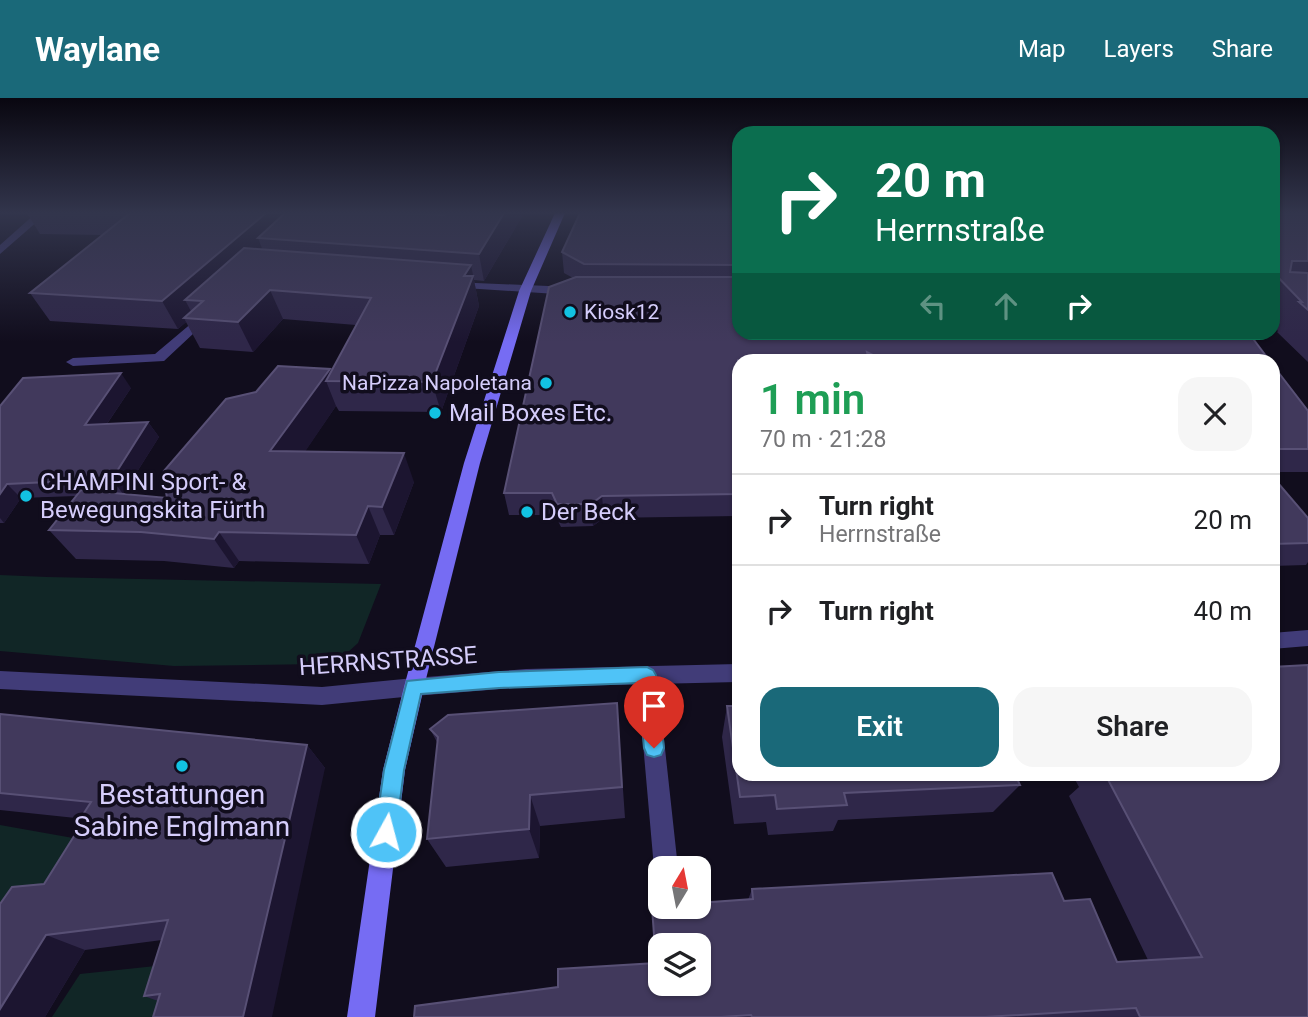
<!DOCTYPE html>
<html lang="en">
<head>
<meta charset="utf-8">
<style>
  body { margin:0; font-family:Roboto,sans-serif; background:#f6f6f6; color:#202124; height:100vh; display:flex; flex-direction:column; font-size:26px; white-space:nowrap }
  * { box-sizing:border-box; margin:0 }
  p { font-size:23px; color:#757577 }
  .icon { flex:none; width:38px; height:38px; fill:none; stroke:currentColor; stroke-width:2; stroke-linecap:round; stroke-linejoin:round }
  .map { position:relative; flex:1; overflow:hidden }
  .drawer { position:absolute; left:732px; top:256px; width:548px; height:427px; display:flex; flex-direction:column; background:#fff; border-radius:21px; box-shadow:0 2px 5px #0004 }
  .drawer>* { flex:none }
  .guide { position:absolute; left:732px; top:28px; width:548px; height:214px; border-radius:21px; box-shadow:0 2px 5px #0004; background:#0b6e4f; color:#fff; overflow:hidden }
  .needle { width:46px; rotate:10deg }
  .controls { position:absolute; left:648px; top:758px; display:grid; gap:14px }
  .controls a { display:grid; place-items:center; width:63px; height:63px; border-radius:14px; background:#fff; box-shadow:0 2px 5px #0004; font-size:35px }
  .pin { position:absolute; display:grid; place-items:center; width:60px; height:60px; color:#fff; margin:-72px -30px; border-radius:50% 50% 50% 0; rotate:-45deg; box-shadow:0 0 7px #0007 }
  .pin .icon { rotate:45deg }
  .me { position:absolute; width:77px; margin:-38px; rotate:7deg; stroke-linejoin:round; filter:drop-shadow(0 0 5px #0008) }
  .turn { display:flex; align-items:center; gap:24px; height:147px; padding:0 28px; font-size:32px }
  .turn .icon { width:91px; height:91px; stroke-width:2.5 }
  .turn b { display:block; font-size:49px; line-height:60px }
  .lanes { display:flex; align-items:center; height:66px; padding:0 28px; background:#0003; justify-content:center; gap:35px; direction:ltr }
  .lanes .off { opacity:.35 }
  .round { display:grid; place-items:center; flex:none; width:74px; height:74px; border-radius:21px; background:#f6f6f6 }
  .head { display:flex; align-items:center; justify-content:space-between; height:119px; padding:0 28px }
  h1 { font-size:42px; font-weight:600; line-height:52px; color:#1e9e55 }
  .cta { display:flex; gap:14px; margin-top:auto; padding:14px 28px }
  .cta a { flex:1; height:80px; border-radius:21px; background:#1a6979; color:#fff; font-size:28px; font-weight:600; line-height:80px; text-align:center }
  .cta a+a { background:#f6f6f6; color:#202124 }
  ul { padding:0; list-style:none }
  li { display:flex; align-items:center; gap:21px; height:91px; padding:0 28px; border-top:2px solid #e0e0e0 }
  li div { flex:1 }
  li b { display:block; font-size:26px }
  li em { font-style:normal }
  header { display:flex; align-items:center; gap:42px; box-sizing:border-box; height:98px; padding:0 35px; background:#1a6979; color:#fff }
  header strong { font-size:33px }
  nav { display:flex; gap:38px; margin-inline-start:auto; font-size:24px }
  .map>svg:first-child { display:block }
  .green { fill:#112626 }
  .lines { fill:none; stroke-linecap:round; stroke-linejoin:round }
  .service { fill:#413c78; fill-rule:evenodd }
  .minor { fill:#413c78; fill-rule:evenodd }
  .tertiary { fill:#413c78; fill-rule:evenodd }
  .secondary { fill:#766cf3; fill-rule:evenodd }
  .wall { fill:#2f2749 }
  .shaded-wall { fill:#1c1530 }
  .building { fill:#41395c; stroke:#585075; stroke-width:2; fill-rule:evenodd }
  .route { fill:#4fc3f7; stroke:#337fa1; stroke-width:2 }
  .poi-dot { fill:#12c2e2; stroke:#110d1d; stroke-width:2.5 }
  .labels { text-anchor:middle; stroke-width:7; stroke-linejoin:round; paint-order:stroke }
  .far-poi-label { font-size:21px; fill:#d5cdfb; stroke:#110d1d; text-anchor:start }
  .poi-label { font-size:24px; fill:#d5cdfb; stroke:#110d1d; text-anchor:start }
  .street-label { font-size:24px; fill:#d5cdfb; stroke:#110d1d }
  .near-poi-label { font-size:28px; fill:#d5cdfb; stroke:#110d1d }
</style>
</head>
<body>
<header>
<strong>Waylane</strong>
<nav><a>Map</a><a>Layers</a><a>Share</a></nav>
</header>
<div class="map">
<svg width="1308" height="919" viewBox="0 0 1308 919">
  <rect width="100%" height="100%" fill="#110d1d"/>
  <g class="green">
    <polygon points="0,477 47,479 381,486 358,545 347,555 320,566 174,568 0,553"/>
    <polygon points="0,727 90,743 0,874"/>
    <polygon points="184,865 168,919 52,919 80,876"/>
  </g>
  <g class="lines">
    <polygon class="service" points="647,568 654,571 657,577 678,770 660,770 660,779 654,770 637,577 640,571"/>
    <g class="minor">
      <polygon points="36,115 47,115 0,156 0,147"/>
      <polygon points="453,184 571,189 577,193 571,197 449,189 449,185"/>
      <polygon points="206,213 212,217 210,220 164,263 73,268 66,264 73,260 155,256"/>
      <polygon points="0,573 322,589 414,580 421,583 424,589 421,595 414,598 322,607 0,591"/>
    </g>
    <g class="tertiary">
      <polygon points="1308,532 1308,548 1272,551 1272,535"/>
      <polygon points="738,566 738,584 526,589 414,598 407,595 404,589 407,583 414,580 526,571"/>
    </g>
    <polygon class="secondary" points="555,115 565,115 531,193 480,365 424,589 405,672 375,919 347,919 383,672 404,589 464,365 519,193"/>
  </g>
  <g class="wall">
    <polygon points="27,115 403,115 444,117 445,115 524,115 484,183 474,182 479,208 441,314 339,313 336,308 305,353 414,384 394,437 380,437 369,466 239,463 234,470 164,463 76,461 49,432 76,398 21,400 4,425 0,425 0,308 131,290 107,326 148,324 159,339 123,396 167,400 256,294 330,271 331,274 356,227 283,221 253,254 200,250 186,224 178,231 50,223 30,195 102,137 40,136"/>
    <polygon points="738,115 738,234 1269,262 738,262 738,418 604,420 593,428 561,429 555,417 509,417 504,395 573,180 564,175 562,154"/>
    <polygon points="1272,115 1308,115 1308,264 1277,234 1278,233 1272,226"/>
    <polygon points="1272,266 1308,313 1308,374 1272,374"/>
    <polygon points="1272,378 1308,420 1308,464 1306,467 1272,468"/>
    <polygon points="617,605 625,720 540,728 539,760 446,769 427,741 438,646 430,631"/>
    <polygon points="727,608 738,676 1017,676 1016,677 1020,687 993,714 838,722 833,733 768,737 766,724 734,726 722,639"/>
    <polygon points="0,616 307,647 325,670 158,903 144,898 162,842 85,852 45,919 0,919 0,806 44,786 85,721 0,712"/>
    <polygon points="1072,676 1272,676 1308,919 414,919 558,889 655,865 652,809 748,802 752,791 1064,803 1117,864 1148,862 1069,698 1079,689"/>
  </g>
  <g class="shaded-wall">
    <polygon points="266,115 305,115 258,140 263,153 203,203 185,202 193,217 184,220 186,224 178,231 162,203"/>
    <polygon points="504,115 524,115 484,183 479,156"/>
    <polygon points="471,167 479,208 441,314 432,284 464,178"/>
    <polygon points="270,192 283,221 253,254 238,224"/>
    <polygon points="330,271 334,283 326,283 336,308 286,382 270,353"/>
    <polygon points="121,275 131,290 96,342 85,327"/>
    <polygon points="148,324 159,339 123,396 112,381"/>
    <polygon points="404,355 414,384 394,437 382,409"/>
    <polygon points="7,386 21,400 4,425 0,420 0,396"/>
    <polygon points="602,398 604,420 593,428 591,406"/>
    <polygon points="368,408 380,437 369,466 356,437"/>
    <polygon points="219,434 239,463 234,470 214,441"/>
    <polygon points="307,647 325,670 272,919 243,919"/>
    <polygon points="530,697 540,728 539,760 529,731"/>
    <polygon points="46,837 85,852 45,919 0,919 0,911"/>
  </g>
  <g class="building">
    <polygon points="130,115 266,115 162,203 30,195"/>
    <polygon points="285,115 403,115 444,117 445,115 504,115 479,156 258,140"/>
    <polygon points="580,115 738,115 738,167 584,166 562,154"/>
    <polygon points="1272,115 1308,115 1308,163 1292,163 1290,174 1308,175 1308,212 1299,204 1302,204 1272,173"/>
    <polygon points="244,150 471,167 464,178 473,178 432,284 326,283 371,200 270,192 238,224 184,220 203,203 185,202"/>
    <polygon points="576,179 738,179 738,234 1248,234 1269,262 883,262 867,254 869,262 738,262 738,396 602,398 591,406 557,406 552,395 504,395 549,189"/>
    <polygon points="1272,266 1308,313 1308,351 1272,351"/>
    <polygon points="278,268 330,271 270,353 404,355 382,409 368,408 356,437 219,434 214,441 141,434 49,432 81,392 167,400 163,374 226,301 256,294"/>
    <polygon points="121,275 85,327 148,324 112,381 7,386 0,396 0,308 23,280"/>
    <polygon points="1272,378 1308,420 1308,445 1272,446"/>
    <path d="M1308 567V919H1140L1136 910 985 919H752L751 917 721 919H414L415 908 558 889V871L656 865 652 809 698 808V805L753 801 752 791 1052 775 1064 803 1090 801 1117 864 1202 859 1105 676H1272V569ZM660 847H698V886H660Z"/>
    <polygon points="617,605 622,689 530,697 529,731 427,741 438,639 430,631 448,617"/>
    <polygon points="727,608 738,608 738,676 1015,676 1020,687 844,695 847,707 777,711 775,697 740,699"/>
    <polygon points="0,616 307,647 243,919 153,919 160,896 144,898 168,822 46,837 0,911 0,806 12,789 44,786 86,719 82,718 91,704 0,695"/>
  </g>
  <linearGradient id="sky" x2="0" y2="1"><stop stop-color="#090710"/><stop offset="0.47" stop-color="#32354c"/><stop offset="1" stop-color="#32354c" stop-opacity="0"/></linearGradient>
  <rect width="1308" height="244" fill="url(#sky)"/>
  <polygon class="route" points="647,569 653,572 656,577 664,650 661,657 654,659 647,657 644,650 638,585 499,590 421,596 404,672 396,734 393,742 386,745 378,742 375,734 384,672 407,583 499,574"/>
  <g class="poi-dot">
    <circle cx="570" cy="214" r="7"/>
    <circle cx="546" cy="285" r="7"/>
    <circle cx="435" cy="315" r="7"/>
    <circle cx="26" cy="398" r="7"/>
    <circle cx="527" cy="414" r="7"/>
    <circle cx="182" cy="668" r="7"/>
  </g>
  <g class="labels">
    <g class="far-poi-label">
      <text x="584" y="221">Kiosk12</text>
      <text x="532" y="292" text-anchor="end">NaPizza Napoletana</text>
    </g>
    <g class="poi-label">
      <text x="449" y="323">Mail Boxes Etc.</text>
      <text x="40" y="392">CHAMPINI Sport- &amp;<tspan x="40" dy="28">Bewegungskita Fürth</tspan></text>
      <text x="541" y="422">Der Beck</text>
    </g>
    <g class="street-label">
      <text transform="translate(388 563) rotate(-4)" y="8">HERRNSTRASSE</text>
    </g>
    <g class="near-poi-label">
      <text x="182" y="706">Bestattungen<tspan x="182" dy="32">Sabine Englmann</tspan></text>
    </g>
  </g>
</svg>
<div class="controls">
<a><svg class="needle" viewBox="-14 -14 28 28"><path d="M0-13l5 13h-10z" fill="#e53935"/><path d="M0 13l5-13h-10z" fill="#757577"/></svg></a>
<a><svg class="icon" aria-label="layers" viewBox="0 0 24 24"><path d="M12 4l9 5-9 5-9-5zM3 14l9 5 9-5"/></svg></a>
</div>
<div class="pin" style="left:654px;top:650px;background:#d93025"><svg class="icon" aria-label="arrive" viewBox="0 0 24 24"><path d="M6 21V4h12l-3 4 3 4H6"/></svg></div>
<svg class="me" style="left:386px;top:734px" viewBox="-20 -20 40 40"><circle r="17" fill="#4fc3f7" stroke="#fff" stroke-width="3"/><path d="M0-11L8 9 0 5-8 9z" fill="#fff"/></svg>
<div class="guide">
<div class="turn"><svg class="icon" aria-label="right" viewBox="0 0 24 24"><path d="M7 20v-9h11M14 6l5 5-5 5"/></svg><div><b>20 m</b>Herrnstraße</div></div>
<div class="lanes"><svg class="icon off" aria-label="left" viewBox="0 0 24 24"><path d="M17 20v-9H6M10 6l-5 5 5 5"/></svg><svg class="icon off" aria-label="ahead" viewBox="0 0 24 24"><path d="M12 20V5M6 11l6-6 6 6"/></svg><svg class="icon" aria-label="right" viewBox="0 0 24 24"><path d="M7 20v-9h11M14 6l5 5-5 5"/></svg></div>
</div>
<section class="drawer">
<div class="head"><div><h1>1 min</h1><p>70 m · 21:28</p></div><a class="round"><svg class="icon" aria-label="close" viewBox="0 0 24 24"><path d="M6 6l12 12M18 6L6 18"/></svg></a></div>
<ul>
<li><svg class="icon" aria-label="right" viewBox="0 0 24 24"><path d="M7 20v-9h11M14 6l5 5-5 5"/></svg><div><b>Turn right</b><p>Herrnstraße</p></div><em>20 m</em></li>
<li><svg class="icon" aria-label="right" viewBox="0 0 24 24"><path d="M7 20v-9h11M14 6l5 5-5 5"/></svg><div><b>Turn right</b></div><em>40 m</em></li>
</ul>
<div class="cta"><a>Exit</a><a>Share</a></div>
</section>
</div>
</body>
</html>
